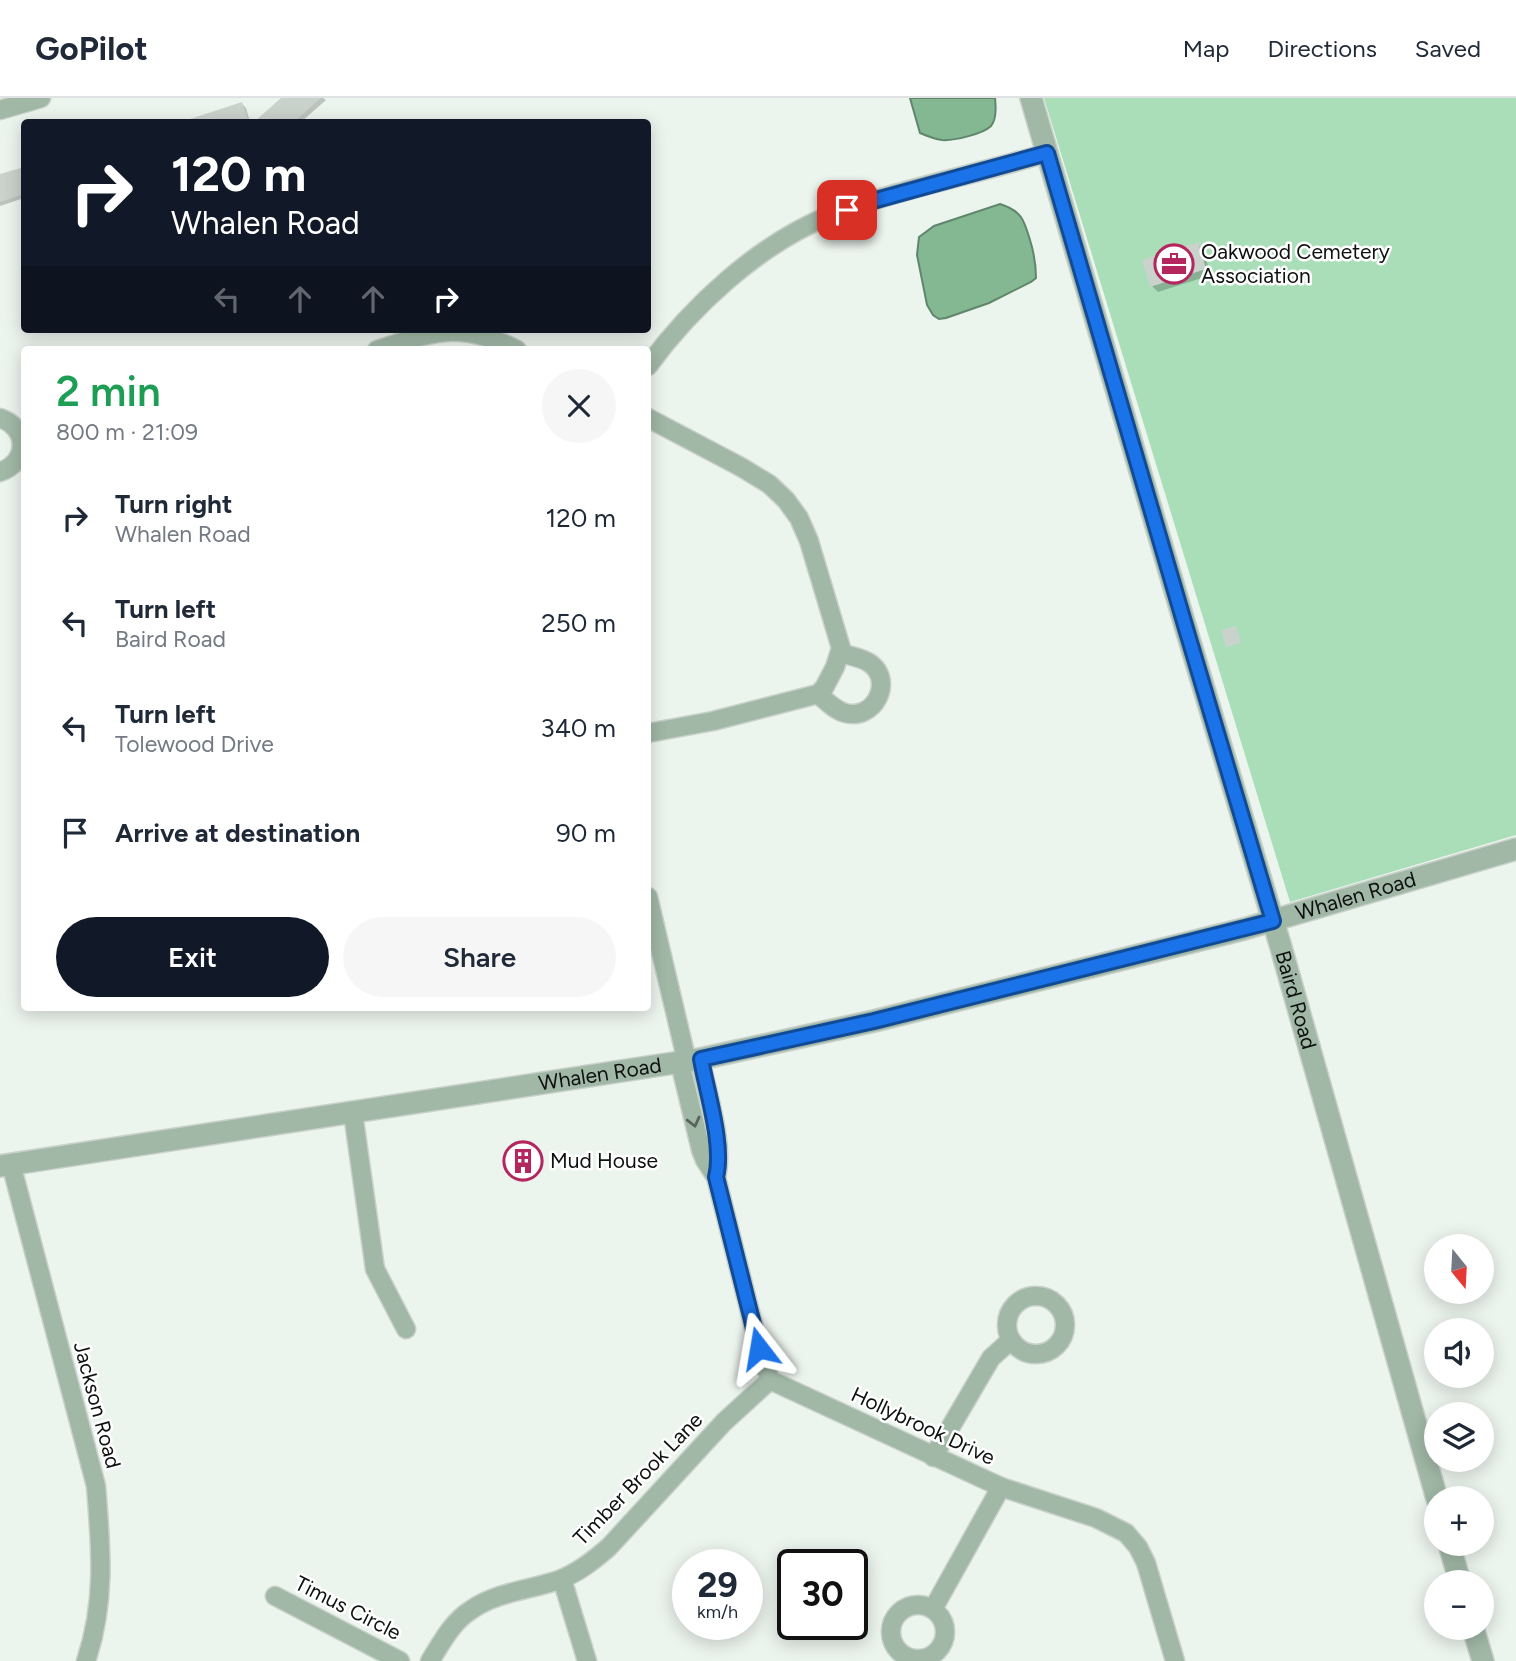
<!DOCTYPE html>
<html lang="en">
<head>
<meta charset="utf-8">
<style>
  body { margin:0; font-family:Figtree,sans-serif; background:#f6f6f7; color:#1f2937; height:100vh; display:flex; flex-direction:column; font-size:26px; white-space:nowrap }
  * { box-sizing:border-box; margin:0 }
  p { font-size:23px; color:#747a83 }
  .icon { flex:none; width:38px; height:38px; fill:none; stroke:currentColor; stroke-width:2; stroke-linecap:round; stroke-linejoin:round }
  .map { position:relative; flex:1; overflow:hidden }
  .sheet { position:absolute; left:21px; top:248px; width:630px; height:665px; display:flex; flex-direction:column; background:#fff; border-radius:7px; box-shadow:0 4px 18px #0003 }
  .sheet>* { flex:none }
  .top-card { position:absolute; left:21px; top:21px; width:630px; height:214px; border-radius:7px; box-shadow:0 4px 18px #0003; background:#111827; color:#fff; overflow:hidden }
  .needle { width:46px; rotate:162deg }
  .controls { position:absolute; left:1424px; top:1136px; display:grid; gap:14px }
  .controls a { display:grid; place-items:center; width:70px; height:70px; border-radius:50%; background:#fff; box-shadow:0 4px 18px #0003; font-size:35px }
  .speed { position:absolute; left:672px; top:1451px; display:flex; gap:14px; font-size:35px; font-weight:700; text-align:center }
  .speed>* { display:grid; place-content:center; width:91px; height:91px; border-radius:50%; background:#fff; box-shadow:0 4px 18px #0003; line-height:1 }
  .speed small { font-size:18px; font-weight:400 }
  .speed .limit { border:4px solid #111; border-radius:10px; background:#fff; color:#111 }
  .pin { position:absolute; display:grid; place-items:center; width:60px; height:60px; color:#fff; margin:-30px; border-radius:14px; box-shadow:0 4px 10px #0006 }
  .me { position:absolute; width:77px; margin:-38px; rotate:346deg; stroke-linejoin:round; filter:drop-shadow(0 0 5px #0008) }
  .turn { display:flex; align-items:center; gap:24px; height:147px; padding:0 35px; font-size:32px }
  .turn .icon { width:91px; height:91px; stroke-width:2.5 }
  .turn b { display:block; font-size:49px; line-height:60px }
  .lanes { display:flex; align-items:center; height:66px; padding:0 35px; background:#0003; justify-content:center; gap:35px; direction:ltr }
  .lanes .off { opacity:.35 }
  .round { display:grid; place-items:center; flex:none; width:74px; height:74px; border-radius:37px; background:#f6f6f7 }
  .head { display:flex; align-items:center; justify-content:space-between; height:119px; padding:0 35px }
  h1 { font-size:42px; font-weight:600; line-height:52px; color:#1e9e55 }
  .primary-button { display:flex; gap:14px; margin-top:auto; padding:14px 35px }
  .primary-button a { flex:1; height:80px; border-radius:42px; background:#111827; color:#fff; font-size:28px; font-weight:600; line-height:80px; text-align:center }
  .primary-button a+a { background:#f6f6f7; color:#1f2937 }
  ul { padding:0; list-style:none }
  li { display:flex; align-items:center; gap:21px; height:105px; padding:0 35px }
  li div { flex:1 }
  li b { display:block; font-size:26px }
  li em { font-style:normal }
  header { display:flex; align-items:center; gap:42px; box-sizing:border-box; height:98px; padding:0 35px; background:#fff; border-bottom:2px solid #e0e1e3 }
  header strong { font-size:33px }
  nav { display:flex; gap:38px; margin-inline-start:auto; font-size:24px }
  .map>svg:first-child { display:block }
  .green { fill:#aadeb8 }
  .water { fill:#83b892; stroke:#60866b; stroke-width:2 }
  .shadow { fill:#0003 }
  .building { fill:#cad2cc }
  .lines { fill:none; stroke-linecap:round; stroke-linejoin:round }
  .minor-casing { stroke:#c8d0ca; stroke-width:21 }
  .tertiary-casing { stroke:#c8d0ca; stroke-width:24 }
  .minor { stroke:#a1b8a6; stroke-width:18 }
  .tertiary { stroke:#a1b8a6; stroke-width:21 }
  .oneway { stroke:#58645a }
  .route-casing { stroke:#114b97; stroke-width:18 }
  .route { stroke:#1a73e8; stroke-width:12 }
  .labels { text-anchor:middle; stroke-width:5; stroke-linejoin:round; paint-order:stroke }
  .poi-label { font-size:21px; fill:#0e110f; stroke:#fff; text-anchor:start }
  .street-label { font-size:21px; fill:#0e110f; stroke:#fff }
</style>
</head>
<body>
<header>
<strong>GoPilot</strong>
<nav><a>Map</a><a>Directions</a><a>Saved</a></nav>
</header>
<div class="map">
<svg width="1516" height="1563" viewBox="0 0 1516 1563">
  <rect width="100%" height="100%" fill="#ecf4ee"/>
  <polygon class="green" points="1044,0 1516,0 1516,737 1290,804"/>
  <g class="water">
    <path d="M910 0H995C996 9 997 21 991 28 983 36 953 43 942 42 934 41 927 38 920 35Z"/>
    <path d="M1000 106C1022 113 1024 122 1030 142 1034 155 1036 166 1036 180L1031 184 989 205 946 220 939 221 933 217 927 207 917 157 919 139 934 128Z"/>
  </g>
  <g class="shadow">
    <polygon points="284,0 323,0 326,2 301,24 257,24"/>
    <polygon points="242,6 246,10 250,24 206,24 204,18"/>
    <polygon points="24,70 24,100 0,108 0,78"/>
    <polygon points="1197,146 1203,152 1211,177 1158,194 1152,188"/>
    <polygon points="529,1049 533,1053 537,1078 520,1081 517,1078"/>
  </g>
  <g class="building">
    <polygon points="281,0 321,0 294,24 254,24"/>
    <polygon points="242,4 249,24 187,24 187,22"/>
    <polygon points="24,69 24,96 0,104 0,76"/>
    <polygon points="1198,144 1206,171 1150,189 1142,162"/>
    <polygon points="1236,528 1241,545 1226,549 1221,532"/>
    <polygon points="530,1047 534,1075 515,1078 511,1051"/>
  </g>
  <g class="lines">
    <g class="minor-casing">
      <g id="minor">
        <polyline points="0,12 41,0"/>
        <path d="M377 252C433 234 461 222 517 252"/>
        <path d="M648 268C692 208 757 148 826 119 897 91 974 77 1047 55"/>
        <path d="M0 320C29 330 29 364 0 374"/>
        <polyline points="648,320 741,369 769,386 786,402 799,420 809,443 841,550 835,569 824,590 818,596 713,623 648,635"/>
        <path d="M818 596C826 603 835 612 845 615 874 623 894 584 871 566 862 559 850 558 840 555"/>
        <polyline points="648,799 687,964"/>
        <path d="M700 961C707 995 724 1047 716 1079"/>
        <polyline points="680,965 701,1052 705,1062 716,1079 759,1250 770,1282 1001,1389 1096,1420 1126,1435 1138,1449 1146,1465 1175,1563"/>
        <polyline points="353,1015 375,1171 406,1231"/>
        <path d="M11 1066 96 1388C101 1449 106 1504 86 1563"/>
        <circle cx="1036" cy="1227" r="29"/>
        <polyline points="933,1359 991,1260 1011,1242"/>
        <polyline points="562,1481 587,1563"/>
        <polyline points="275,1498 400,1563"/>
        <circle cx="918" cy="1534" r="27"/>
        <polyline points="933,1511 1001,1389"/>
        <path d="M430 1563C442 1544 452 1524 471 1512 496 1494 530 1492 559 1482 578 1475 594 1462 609 1449L724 1324 770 1282"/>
      </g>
    </g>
    <g class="tertiary-casing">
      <g id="tertiary">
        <path id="s1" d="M1031 0 1187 534 1280 846 1437 1401"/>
        <path id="s2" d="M0 1068 700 961 874 923 1244 831 1516 751"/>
        <polyline points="1449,1446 1460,1484"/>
        <polyline points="1473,1530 1483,1563"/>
      </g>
    </g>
    <use href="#minor" class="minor"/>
    <use href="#tertiary" class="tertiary"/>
  </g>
  <defs><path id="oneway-chevron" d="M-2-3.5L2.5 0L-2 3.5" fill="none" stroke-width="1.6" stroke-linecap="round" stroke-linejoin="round" transform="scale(1.75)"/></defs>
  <use class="oneway" href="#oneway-chevron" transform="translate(694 1024) rotate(76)"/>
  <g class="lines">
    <g class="route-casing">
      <path id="route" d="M759 1250 716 1079C724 1047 707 995 701 961L874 923 1273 823 1187 534 1047 55 869 104 847 112"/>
    </g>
    <use href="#route" class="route"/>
  </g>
  <defs>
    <g id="office-ring" transform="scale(2.0125)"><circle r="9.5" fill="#fff" stroke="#b4275e" stroke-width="1.5"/><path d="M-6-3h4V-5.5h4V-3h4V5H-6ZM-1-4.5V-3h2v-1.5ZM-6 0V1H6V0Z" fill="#b4275e"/></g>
    <g id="building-ring" transform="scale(2.0125)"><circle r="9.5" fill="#fff" stroke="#b4275e" stroke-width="1.5"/><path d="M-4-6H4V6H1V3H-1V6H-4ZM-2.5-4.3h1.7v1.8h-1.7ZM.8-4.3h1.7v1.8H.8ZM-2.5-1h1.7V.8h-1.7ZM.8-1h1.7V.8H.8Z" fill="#b4275e"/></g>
  </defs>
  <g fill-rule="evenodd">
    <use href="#office-ring" x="1174" y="166"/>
    <use href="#building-ring" x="523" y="1063"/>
  </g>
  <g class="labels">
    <g class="poi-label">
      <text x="1201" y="161">Oakwood Cemetery<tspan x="1201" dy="24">Association</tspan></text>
      <text x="550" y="1070">Mud House</text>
    </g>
    <g class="street-label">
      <text dy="7" stroke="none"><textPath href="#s2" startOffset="1384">Whalen Road</textPath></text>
      <text dy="7" stroke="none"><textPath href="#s1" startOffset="940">Baird Road</textPath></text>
      <text dy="7" stroke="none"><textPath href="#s2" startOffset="607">Whalen Road</textPath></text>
      <text transform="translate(97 1307) rotate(75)" y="7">Jackson Road</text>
      <text transform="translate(923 1328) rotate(25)" y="7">Hollybrook Drive</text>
      <text transform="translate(638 1381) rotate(-46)" y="7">Timber Brook Lane</text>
      <text transform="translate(348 1510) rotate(27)" y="7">Timus Circle</text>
    </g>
  </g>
</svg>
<div class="controls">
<a><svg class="needle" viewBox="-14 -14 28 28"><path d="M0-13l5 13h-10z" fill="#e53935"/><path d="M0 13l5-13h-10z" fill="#747a83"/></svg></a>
<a><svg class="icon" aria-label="sound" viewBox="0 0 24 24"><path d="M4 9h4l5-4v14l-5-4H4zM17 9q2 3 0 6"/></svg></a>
<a><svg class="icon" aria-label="layers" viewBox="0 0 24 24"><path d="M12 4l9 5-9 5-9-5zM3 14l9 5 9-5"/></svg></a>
<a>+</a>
<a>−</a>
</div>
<div class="speed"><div>29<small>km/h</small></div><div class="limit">30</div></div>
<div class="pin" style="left:847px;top:112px;background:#d93025"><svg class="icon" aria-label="arrive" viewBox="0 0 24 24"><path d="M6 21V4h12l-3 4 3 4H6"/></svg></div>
<svg class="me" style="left:759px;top:1250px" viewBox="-20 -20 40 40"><path d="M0-17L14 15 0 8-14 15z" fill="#1a73e8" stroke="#fff" stroke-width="4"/></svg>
<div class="top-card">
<div class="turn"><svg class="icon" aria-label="right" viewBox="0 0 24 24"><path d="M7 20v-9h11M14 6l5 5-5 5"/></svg><div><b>120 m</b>Whalen Road</div></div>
<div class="lanes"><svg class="icon off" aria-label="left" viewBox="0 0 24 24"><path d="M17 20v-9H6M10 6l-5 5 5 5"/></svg><svg class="icon off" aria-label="ahead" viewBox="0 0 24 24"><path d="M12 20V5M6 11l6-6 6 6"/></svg><svg class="icon off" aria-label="ahead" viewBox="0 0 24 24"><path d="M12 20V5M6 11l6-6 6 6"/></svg><svg class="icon" aria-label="right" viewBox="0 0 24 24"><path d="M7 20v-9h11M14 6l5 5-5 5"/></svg></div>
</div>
<section class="sheet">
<div class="head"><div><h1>2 min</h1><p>800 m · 21:09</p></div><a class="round"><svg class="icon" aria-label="close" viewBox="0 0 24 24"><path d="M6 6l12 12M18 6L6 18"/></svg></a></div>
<ul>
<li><svg class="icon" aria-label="right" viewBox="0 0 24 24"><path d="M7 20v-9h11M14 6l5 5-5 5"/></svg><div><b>Turn right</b><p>Whalen Road</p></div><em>120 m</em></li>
<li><svg class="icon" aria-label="left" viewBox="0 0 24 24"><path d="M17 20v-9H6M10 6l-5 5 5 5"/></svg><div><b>Turn left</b><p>Baird Road</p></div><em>250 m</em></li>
<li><svg class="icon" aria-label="left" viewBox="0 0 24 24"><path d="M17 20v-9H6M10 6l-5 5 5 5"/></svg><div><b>Turn left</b><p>Tolewood Drive</p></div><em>340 m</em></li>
<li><svg class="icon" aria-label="arrive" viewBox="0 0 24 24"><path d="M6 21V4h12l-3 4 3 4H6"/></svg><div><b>Arrive at destination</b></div><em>90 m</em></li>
</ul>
<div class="primary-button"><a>Exit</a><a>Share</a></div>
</section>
</div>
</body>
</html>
